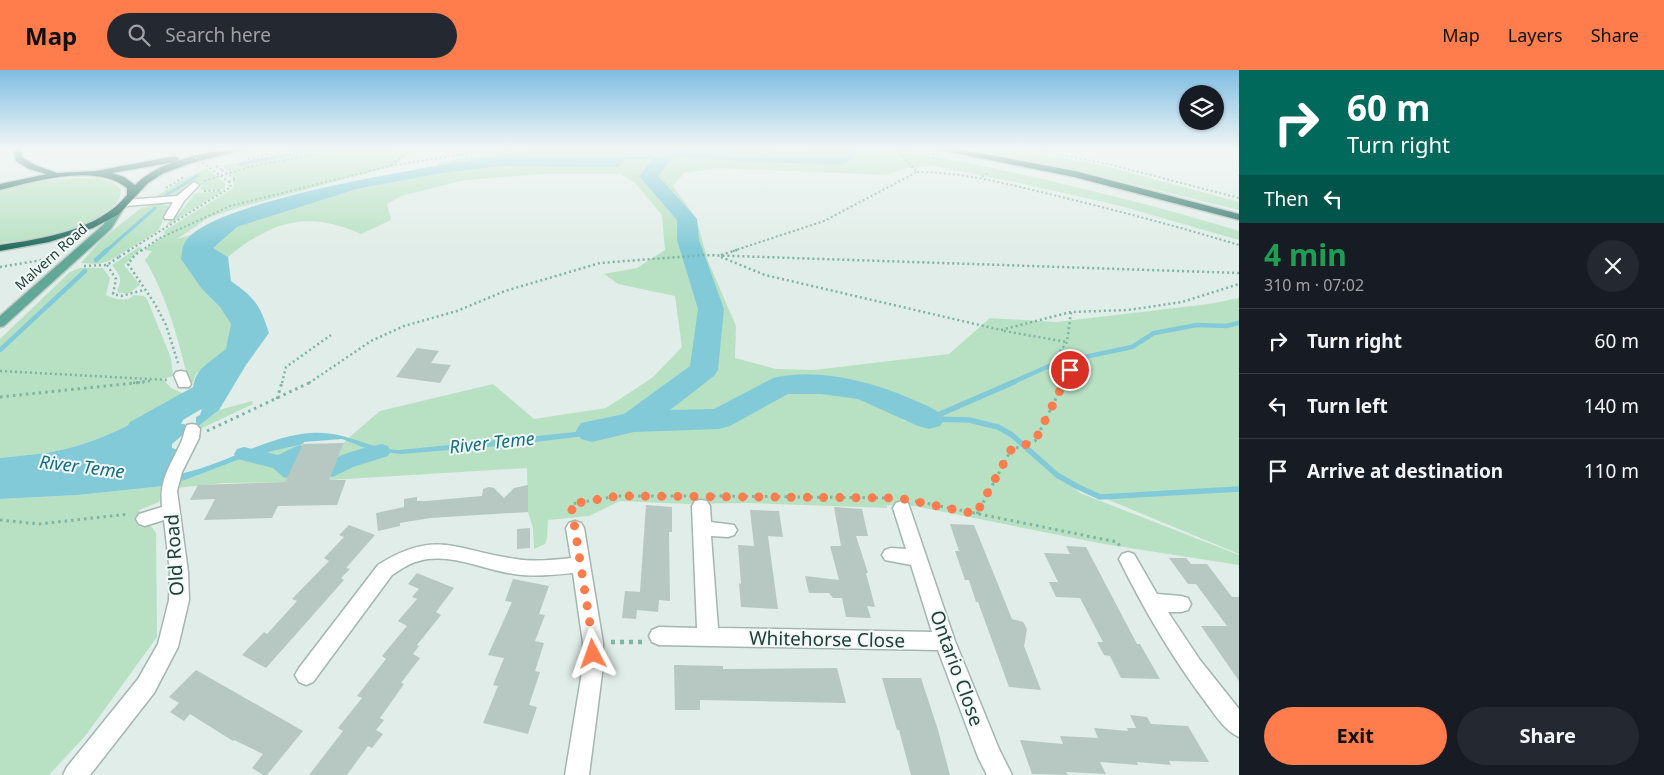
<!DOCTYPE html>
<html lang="en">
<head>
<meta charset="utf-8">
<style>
  body { margin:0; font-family:"Noto Sans",sans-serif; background:#242831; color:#f1f3f6; height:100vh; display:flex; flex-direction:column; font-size:19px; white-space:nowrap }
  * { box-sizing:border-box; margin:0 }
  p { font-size:16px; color:#9ea1a6 }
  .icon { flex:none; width:28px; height:28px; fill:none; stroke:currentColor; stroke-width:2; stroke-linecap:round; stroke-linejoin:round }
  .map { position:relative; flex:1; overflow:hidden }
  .drawer { display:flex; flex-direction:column; background:#171b24; width:425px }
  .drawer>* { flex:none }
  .hud { background:#00695c; color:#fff; overflow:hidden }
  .tools { position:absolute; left:1179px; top:15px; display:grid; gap:10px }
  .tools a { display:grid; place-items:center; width:45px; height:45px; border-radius:50%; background:#171b24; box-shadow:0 1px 4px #0004; font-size:25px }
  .pin { position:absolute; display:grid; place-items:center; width:42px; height:42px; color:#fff; margin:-21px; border:2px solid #fff; border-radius:50%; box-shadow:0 1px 5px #0007 }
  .me { position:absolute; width:55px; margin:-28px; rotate:356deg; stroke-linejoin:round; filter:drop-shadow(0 0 4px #0008) }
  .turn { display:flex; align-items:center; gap:18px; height:105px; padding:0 25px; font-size:22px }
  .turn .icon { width:65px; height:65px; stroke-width:2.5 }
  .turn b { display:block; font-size:35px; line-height:42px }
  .then { display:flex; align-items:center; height:48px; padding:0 25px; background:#0003; gap:10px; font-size:19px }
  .round { display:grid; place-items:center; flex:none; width:52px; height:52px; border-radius:26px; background:#242831 }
  .overview { display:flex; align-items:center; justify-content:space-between; height:85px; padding:0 25px }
  h1 { font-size:30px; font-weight:700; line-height:38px; color:#1e9e55 }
  .primary-button { display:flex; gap:10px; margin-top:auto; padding:10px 25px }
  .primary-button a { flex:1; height:58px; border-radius:30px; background:#ff7c4d; color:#111; font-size:20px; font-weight:700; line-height:58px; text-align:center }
  .primary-button a+a { background:#242831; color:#f1f3f6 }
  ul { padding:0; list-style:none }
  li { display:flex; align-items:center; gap:15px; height:65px; padding:0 25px; border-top:1px solid #363941 }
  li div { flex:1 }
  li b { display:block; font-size:19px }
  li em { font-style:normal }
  header { display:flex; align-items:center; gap:30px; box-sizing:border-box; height:70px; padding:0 25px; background:#ff7c4d; color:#111 }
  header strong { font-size:24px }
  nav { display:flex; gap:28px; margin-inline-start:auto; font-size:18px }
  .search { width:350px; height:45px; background:#242831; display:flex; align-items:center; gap:12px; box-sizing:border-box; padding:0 18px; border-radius:28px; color:#9ea1a6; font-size:19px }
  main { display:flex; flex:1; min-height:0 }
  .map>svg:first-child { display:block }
  .green { fill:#b8e1c3; fill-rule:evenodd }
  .water { fill:#83cad8 }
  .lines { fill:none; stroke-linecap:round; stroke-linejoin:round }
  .stream-far2 { stroke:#83cad8; stroke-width:3 }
  .stream-far1 { stroke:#83cad8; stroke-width:4.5 }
  .stream { stroke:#83cad8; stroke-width:5.5 }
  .canal { fill:#83cad8; fill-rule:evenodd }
  .river { fill:#83cad8; fill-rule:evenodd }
  .building { fill:#b6c8c1 }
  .minor-casing { stroke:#a3b6b0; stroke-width:3 }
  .major-casing { stroke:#c0cac7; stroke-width:3 }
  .highway-casing { stroke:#c0cac7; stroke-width:3 }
  .path-far3 { stroke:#7eb4a4; stroke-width:2; stroke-dasharray:2 2.5; stroke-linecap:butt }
  .path-far2 { stroke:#7eb4a4; stroke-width:2.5; stroke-dasharray:2 3; stroke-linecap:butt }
  .path-far1 { stroke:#7eb4a4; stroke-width:3; stroke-dasharray:2.5 4; stroke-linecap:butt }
  .path { stroke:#7eb4a4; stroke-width:4.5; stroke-dasharray:4 5; stroke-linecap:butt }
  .minor { fill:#fff; fill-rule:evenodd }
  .major { fill:#61a896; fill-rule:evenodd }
  .highway { fill:#286f62; fill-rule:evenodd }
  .path-bridge-far1 { stroke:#7eb4a4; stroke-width:2; stroke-dasharray:2 2.5; stroke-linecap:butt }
  .path-bridge { stroke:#7eb4a4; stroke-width:2.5; stroke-dasharray:2 3; stroke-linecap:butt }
  .route { stroke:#ff7c4d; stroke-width:9; stroke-dasharray:0 16.2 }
  .labels { text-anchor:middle; stroke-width:4; stroke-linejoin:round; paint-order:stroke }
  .far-street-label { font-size:14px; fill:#1f4038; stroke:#f2f9f6 }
  .water-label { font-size:18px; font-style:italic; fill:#136e82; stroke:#f2f9f6 }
  .near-street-label { font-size:19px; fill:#1f4038; stroke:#f2f9f6 }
</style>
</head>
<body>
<header>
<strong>Map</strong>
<div class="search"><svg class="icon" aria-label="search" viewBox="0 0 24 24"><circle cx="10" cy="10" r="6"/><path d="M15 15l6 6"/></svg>Search here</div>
<nav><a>Map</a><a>Layers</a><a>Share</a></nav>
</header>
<main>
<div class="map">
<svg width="1239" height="705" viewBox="0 0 1239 705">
  <rect width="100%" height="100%" fill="#e1ede8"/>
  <g class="green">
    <path d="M305 79H411L399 93 393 96 237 138 208 148 177 169 194 164 184 174 231 254 227 279 196 304 193 312 189 313C179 272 167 226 145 190L152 181 144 180 165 165 164 161 232 119 234 114 233 111 237 108 222 96Z"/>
    <polygon points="513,79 544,79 439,96 437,93"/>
    <polygon points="694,79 818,79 805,82"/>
    <path d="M857 79C909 79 960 91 1010 102 1088 119 1164 138 1239 161V170L1117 135 1015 112 934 96 907 98 886 105 717 98 684 103 673 116 696 148 708 191 736 256 735 288 776 299 814 300 949 284 990 248 1057 252 1209 234 1239 228V484L1087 421 1049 399 1080 423 1239 485V495L1104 474 914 436 887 435V438L747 433 686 434 620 431 589 446 548 450 547 468 545 474 534 479 533 458 528 442 527 398 329 410 345 371 380 341 493 314 534 349 606 338 652 308 682 277 675 226 618 214 604 204 637 198 665 180 662 145 635 113 620 104H542L465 110 401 126 387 134 391 150 361 164C308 140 272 151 228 187L212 178 237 157 357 119 442 103 502 96 550 95 638 88 663 89 679 87 739 91 857 84ZM956 347C994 356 1019 360 1042 393 1028 384 1017 369 1002 362 971 345 932 355 899 350Z"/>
    <polygon points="972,79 1016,79 1105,96 1239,132 1239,140 1076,100"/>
    <polygon points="207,99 225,113 225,119 199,120 203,115 191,115 179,125 171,128 154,128 181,110"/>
    <path d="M74 108C89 108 112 106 121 120L120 128C99 158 34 170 0 173V121L38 112Z"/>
    <polygon points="223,121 220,123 166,156 172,147 176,147 196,123"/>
    <polygon points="157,134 167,135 169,138 162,147 165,147 158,161 109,191 98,194 81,193 102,169 141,138"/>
    <path d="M139 177 142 178 124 195 140 215 129 223H119L117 220C124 209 118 203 112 195Z"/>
    <path d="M80 198H103L110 208 106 225C115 230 128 232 134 225L144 226 147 229 171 288 173 306 163 309 171 318 182 323C143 351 94 375 46 383 31 385 15 386 0 388V269L70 202Z"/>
    <polygon points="252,331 253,334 198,360 196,358 219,340"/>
    <polygon points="303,374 285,412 224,413 176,418 177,413 243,388"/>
    <polygon points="164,416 159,432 139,440 156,463 157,567 86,665 49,705 0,705 0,429 78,425"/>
  </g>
  <g class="water">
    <path d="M544 79H694L805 82 818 79H857V84L843 95 739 91 679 87 663 89H626L618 97 502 96 442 103 357 119 237 157 213 178 228 187 231 211C255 228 260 235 269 263L246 295 219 340 196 358V347L200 345 202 339 195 340 194 331 198 324 193 325C192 299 207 295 226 279L231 254 220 237 202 219 181 189C182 185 182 178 184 174 206 126 487 88 544 79Z"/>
    <path d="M182 323 183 332 178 339H184V348L181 354H185V363L172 374V378L178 380 164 416 78 425 0 429V388C15 386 31 385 46 383 94 375 143 351 182 323Z"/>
    <path d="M632 349 635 354 585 366 511 375 401 384 373 381 342 369 304 372 303 374 243 388 177 413 179 404C224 395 264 367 310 363 345 360 368 379 400 380L575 362Z"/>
  </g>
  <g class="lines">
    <g class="stream-far2">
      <polyline points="240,94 317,79"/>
      <polyline points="166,125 197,106"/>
      <polyline points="106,181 155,138"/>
    </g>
    <g class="stream-far1">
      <polyline points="96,190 107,180"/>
      <polyline points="0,280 85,201"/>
      <polyline points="1011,313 1056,293 1132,277 1154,263 1197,255 1226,256 1239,253"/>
    </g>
    <g class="stream">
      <polyline points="931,348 1014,312"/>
      <polyline points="929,349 969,350 998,357 1012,365 1057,405 1078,417 1100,427 1239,419"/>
    </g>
    <g class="canal">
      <path d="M381 374 388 376 391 381 388 386 353 397 333 407 326 405 323 400C333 383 363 379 381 374Z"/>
      <polygon points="299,375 306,377 309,382 306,387 294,394 300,402 297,407 290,409 283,407 273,398 237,389 234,384 237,379 244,377 278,385"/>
    </g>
    <g class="river">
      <path d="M661 79H675L677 82 658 106 697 149 699 170 724 239 718 300 714 306 670 340 714 339 773 308C817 297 875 312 916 331 927 336 938 339 945 349L940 356 929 359 918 356 858 329 821 324H788L730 356 719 359 634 362 592 372 581 369 576 361 581 353 624 344 690 296 698 239 677 170V150L639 106Z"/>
      <polygon points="226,291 236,294 240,300 217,330 152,368 141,371 130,368 125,360 130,352 195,316 216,294"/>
    </g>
  </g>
  <g class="building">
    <polygon points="417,278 439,281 431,293 451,295 440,313 396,307"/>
    <polygon points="344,373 329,410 346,410 337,435 278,436 272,448 204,450 215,429 190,430 198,415 285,412 303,374"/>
    <polygon points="528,415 528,442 430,448 400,453 400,456 378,461 376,443 404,437 404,429 417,427 417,431 426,431 482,426 483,419 489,417 494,418 504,428 514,418"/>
    <polygon points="646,435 672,437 672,462 669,462 670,531 659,530 658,542 637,540 636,549 622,548 625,521 640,522"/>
    <polygon points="834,437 862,439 868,466 856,466 868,503 866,503 875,537 867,536 871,548 846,547 842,528 833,528 829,523 809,523 805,506 839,510 830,476 841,476"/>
    <polygon points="750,440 779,441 783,467 768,466 778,539 741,537 739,513 741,514 738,475 754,476"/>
    <polygon points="950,454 974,455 1012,549 1023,552 1027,559 1024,576 1041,620 1009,617 978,532 976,532 969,510 965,510 955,481 959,481"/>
    <polygon points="349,455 375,465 346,498 350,499 341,508 344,510 266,598 242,585 264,562 267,564 297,531 292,529 329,491 324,488 344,467 339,465"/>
    <polygon points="530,458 530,478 517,479 517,459"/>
    <polygon points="1066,476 1086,477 1137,574 1140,574 1160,609 1121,608 1110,586 1104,585 1097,572 1103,572 1080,528 1056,527 1049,512 1058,512 1044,483 1070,484"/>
    <polygon points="1169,488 1186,488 1191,494 1207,494 1232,527 1239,527 1239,611 1201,556 1227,556 1196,514 1188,514"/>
    <polygon points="417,503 454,518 436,542 441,545 417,575 419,576 413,584 420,588 401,613 404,614 380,648 384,650 376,660 383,664 372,678 368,676 347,705 309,705 343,661 338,658 362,628 357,626 386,589 382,586 407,556 398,551 417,529 412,527 419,519 408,514"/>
    <polygon points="513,509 549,516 539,544 545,545 535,571 544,573 535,601 540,602 529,635 537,637 528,664 483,653 498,616 493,615 504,588 488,585 512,532 505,531"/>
    <polygon points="674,595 723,596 723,599 837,598 846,633 700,630 700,640 675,640"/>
    <polygon points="196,600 303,661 267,705 263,705 252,698 263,684 234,670 233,671 190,644 184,651 170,642 179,633 169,627"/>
    <polygon points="882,608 921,608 938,660 950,705 911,705 899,660 897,660"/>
    <polygon points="1130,645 1147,647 1151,654 1188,656 1209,692 1169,691 1171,695 1137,692 1138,695 1100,692 1106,704 1066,702 1068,705 1032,704 1020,670 1063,674 1060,666 1098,668 1094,658 1128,661 1127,658 1136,658"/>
  </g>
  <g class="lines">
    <g class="minor-casing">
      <g id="minor">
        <polygon points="194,112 199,115 184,131 173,149 165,149 164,147 173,132 126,136 121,133 126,130 177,126"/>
        <polygon points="181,301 186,302 191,314 189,317 179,317 174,305 176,302"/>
        <path d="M192 354 197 355 200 359 199 368 182 402 177 421 188 502 189 530 178 577 154 623 90 705H63L67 697 138 609 158 574 169 530 170 502 164 450 145 456 139 454 136 449 139 444 162 437C159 407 171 396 182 370 184 365 184 360 187 355Z"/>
        <polygon points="701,430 707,431 710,436 711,452 734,455 737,460 734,465 728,467 711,466 718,558 932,562 911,495 885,490 882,485 885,480 891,478 906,479 893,438 896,433 902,431 908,433 955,571 999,679 1012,705 987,705 978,687 938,580 659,575 652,572 649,566 652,560 659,557 697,558 692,436 695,431"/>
        <path d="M575 451 581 453 584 458 603 573V596L589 705H565L583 596V573L573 503C553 505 534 507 514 504 484 500 450 482 419 491 409 493 400 500 392 505L313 612 306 615 299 612 295 605 299 598 378 495C437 458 456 481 516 489 534 492 553 490 571 488L566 458 569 453Z"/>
        <path d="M1128 482 1134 484 1157 524 1181 526 1188 528 1191 534 1188 540 1181 542H1168L1200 590 1239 639V667C1225 661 1216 646 1207 634 1173 589 1144 540 1119 489L1122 484Z"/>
      </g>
    </g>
    <g class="major-casing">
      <polygon id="major" points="118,137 123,140 111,159 4,256 0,257 0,246 103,155 115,138"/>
    </g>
    <g class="highway-casing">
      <g id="highway">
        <path d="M13 79H21L23 88 35 95 57 103 96 101 175 86 179 89 175 92 112 103 124 107 135 115C159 90 214 79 247 79L191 93 164 103 148 113 119 144 93 158 49 172 0 181V175C42 169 99 160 127 125V118C95 93 36 111 0 120V114L47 104 29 99 16 91Z"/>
        <polygon points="941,79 958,79 1075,101 1239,144 1239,150 1074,107 945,81"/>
      </g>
    </g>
    <g class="path-far3">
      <polyline points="901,79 938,85"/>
      <polyline points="1031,79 1108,94 1239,128"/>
      <polyline points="248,89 296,79"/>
      <polyline points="391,95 413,79"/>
      <polyline points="216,96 222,100"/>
      <path d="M917 102C959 102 999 112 1041 122 1107 138 1173 155 1239 175"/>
      <polyline points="982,107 989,102"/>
      <polyline points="204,111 253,96 328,82 392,79"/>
      <polyline points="229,112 235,109"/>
      <polyline points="166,118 184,107"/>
      <polyline points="204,121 222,120"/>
      <polyline points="141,181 158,169 230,136 390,96 495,79"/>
      <polyline points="733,181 824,151 917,102 896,79"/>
    </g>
    <g class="path-far2">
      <polyline points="142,180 135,185 128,194 155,234 166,255 178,293"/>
      <polyline points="721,185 737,180"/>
      <polyline points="721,187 765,205 1001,260 1071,242 1128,240 1182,232 1239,214"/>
      <polyline points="107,195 116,209 113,224 121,226 144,220"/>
      <polyline points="84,196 107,195 119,187"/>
      <polyline points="0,197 54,188"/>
      <polyline points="1004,261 1067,272"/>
      <polyline points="0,301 168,310"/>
      <polyline points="133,313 150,311"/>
      <polyline points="282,313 286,297 331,265"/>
      <polyline points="309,313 371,271 404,256 457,241 505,221 600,193 704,185 1239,203"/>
      <polyline points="1064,313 1070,300 1056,287 1067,272 1071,242"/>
    </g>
    <g class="path-far1">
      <polyline points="0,327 144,312"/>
      <polyline points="277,329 282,312"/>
      <polyline points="207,361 311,312"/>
      <polyline points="713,426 889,428"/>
      <polyline points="915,431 1117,472 1120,476"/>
      <polyline points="573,444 571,434 618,426 689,426"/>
      <polyline points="977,444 1011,380 1035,371 1064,312"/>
      <polyline points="0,450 39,454 129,444"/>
    </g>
    <polyline class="path" points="611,572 643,572"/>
    <use href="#minor" class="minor"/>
    <use href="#major" class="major"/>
    <use href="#highway" class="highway"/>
    <g class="path-bridge-far1">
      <polyline points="222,100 235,109"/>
      <polyline points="128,181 231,117 229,112 184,79"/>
    </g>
    <polyline class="path-bridge" points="119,187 130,180"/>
  </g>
  <linearGradient id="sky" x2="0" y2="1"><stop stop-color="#7fbde2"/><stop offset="0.44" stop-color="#f2f7f5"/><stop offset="1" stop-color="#f2f7f5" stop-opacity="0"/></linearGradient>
  <rect width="1239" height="178" fill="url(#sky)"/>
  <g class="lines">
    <polyline class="route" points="593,584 593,573 571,434 618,426 899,428 976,444 1011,380 1035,371 1070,300"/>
  </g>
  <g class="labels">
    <g class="far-street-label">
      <text transform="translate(51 187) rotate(-42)" y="5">Malvern Road</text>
    </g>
    <g class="water-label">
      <text transform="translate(492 373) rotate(-6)" y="6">River Teme</text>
      <text transform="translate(82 397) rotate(7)" y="6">River Teme</text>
    </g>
    <g class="near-street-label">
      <text transform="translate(174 485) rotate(-94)" y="7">Old Road</text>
      <text transform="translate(827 569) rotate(1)" y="7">Whitehorse Close</text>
      <text transform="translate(957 598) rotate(70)" y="7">Ontario Close</text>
    </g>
  </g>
</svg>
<div class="tools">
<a><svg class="icon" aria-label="layers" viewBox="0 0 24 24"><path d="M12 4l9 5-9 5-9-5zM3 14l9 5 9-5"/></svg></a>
</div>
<div class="pin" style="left:1070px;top:300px;background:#d93025"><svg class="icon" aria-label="arrive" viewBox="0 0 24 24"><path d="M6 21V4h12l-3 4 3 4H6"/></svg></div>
<svg class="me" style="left:593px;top:584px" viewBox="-20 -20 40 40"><path d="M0-17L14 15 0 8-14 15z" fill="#ff7c4d" stroke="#fff" stroke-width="4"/></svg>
</div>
<section class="drawer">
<div class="hud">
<div class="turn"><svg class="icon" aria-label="right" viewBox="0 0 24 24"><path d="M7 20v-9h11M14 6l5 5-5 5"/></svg><div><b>60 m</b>Turn right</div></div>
<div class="then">Then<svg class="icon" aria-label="left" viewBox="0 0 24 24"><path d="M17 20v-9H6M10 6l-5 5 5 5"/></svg></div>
</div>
<div class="overview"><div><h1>4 min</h1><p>310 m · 07:02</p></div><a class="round"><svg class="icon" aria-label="close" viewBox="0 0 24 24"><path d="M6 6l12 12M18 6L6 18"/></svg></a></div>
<ul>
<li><svg class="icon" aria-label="right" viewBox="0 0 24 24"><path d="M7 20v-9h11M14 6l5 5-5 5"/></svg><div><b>Turn right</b></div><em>60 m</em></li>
<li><svg class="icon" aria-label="left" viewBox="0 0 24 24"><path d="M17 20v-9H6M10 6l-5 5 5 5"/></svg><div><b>Turn left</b></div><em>140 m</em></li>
<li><svg class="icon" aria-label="arrive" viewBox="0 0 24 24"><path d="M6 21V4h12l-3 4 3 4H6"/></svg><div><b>Arrive at destination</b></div><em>110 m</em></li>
</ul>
<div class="primary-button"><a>Exit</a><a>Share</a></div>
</section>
</main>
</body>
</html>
